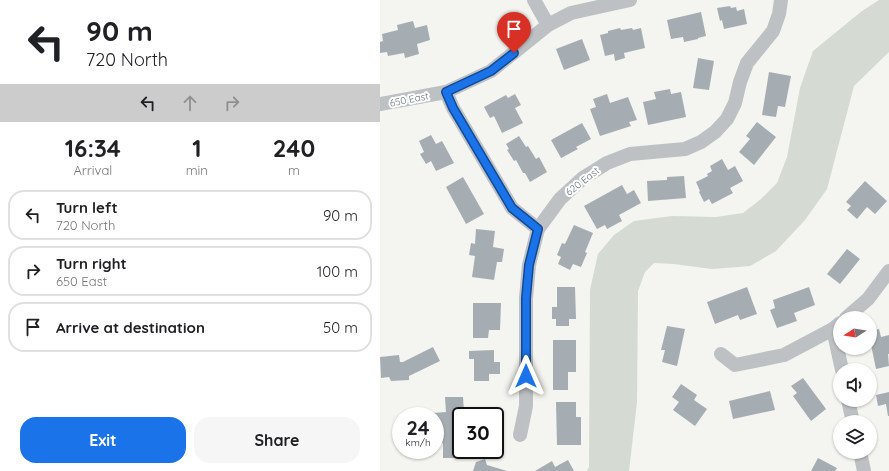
<!DOCTYPE html>
<html lang="en">
<head>
<meta charset="utf-8">
<style>
  body { margin:0; font-family:Quicksand,sans-serif; background:#f6f6f6; color:#202124; height:100vh; display:flex; flex-direction:column; font-size:15px; white-space:nowrap }
  * { box-sizing:border-box; margin:0 }
  p { font-size:13px; color:#757577 }
  .icon { flex:none; width:22px; height:22px; fill:none; stroke:currentColor; stroke-width:2; stroke-linecap:round; stroke-linejoin:round }
  .map { position:relative; flex:1; overflow:hidden }
  .side { display:flex; flex-direction:column; background:#fff; width:380px }
  .side>* { flex:none }
  .banner { background:#fff; color:#202124; overflow:hidden }
  .needle { width:26px; rotate:258deg }
  .controls { position:absolute; left:453px; top:311px; display:grid; gap:8px }
  .controls a { display:grid; place-items:center; width:44px; height:44px; border-radius:50%; background:#fff; box-shadow:0 1px 3px #0004; font-size:20px }
  .speed { position:absolute; left:12px; top:407px; display:flex; gap:8px; font-size:20px; font-weight:700; text-align:center }
  .speed>* { display:grid; place-content:center; width:52px; height:52px; border-radius:50%; background:#fff; box-shadow:0 1px 3px #0004; line-height:1 }
  .speed small { font-size:10px; font-weight:400 }
  .speed .limit { border:2px solid #111; border-radius:6px; background:#fff; color:#111 }
  .pin { position:absolute; display:grid; place-items:center; width:34px; height:34px; color:#fff; margin:-41px -17px; border-radius:50% 50% 50% 0; rotate:-45deg; box-shadow:0 0 4px #0007 }
  .pin .icon { rotate:45deg }
  .me { position:absolute; width:44px; margin:-22px; rotate:0deg; stroke-linejoin:round; filter:drop-shadow(0 0 3px #0008) }
  .turn { display:flex; align-items:center; gap:14px; height:84px; padding:0 20px; font-size:18px }
  .turn .icon { width:52px; height:52px; stroke-width:2.5 }
  .turn b { display:block; font-size:28px; line-height:34px }
  .lanes { display:flex; align-items:center; height:38px; padding:0 20px; background:#0003; justify-content:center; gap:20px; direction:ltr }
  .lanes .off { opacity:.35 }
  .eta { display:flex; justify-content:space-evenly; align-items:center; height:68px; text-align:center }
  .eta b { font-size:24px; font-weight:700; line-height:28px }
  .button { display:flex; gap:8px; margin-top:auto; padding:8px 20px }
  .button a { flex:1; height:46px; border-radius:16px; background:#1a73e8; color:#fff; font-size:16px; font-weight:700; line-height:46px; text-align:center }
  .button a+a { background:#f6f6f6; color:#202124 }
  ul { padding:0; list-style:none }
  li { display:flex; align-items:center; gap:12px; height:50px; margin:0 8px 6px; padding:0 12px; border:2px solid #e0e0e0; border-radius:16px }
  li div { flex:1 }
  li b { display:block; font-size:15px }
  li em { font-style:normal }
  main { display:flex; flex:1; min-height:0 }
  .map>svg:first-child { display:block }
  .green { fill:#d5dad2 }
  .building { fill:#a6adb2 }
  .lines { fill:none; stroke-linecap:round; stroke-linejoin:round }
  .minor { stroke:#bdc1c4; stroke-width:14 }
  .route-casing { stroke:#114b97; stroke-width:10 }
  .route { stroke:#1a73e8; stroke-width:7 }
  .labels { text-anchor:middle; stroke-width:4; stroke-linejoin:round; paint-order:stroke }
  .street-label { font-size:10px; fill:#65737f; stroke:#fff }
</style>
</head>
<body>
<main>
<section class="side">
<div class="banner">
<div class="turn"><svg class="icon" aria-label="left" viewBox="0 0 24 24"><path d="M17 20v-9H6M10 6l-5 5 5 5"/></svg><div><b>90 m</b>720 North</div></div>
<div class="lanes"><svg class="icon" aria-label="left" viewBox="0 0 24 24"><path d="M17 20v-9H6M10 6l-5 5 5 5"/></svg><svg class="icon off" aria-label="ahead" viewBox="0 0 24 24"><path d="M12 20V5M6 11l6-6 6 6"/></svg><svg class="icon off" aria-label="right" viewBox="0 0 24 24"><path d="M7 20v-9h11M14 6l5 5-5 5"/></svg></div>
</div>
<div class="eta">
<div><b>16:34</b><p>Arrival</p></div>
<div><b>1</b><p>min</p></div>
<div><b>240</b><p>m</p></div>
</div>
<ul>
<li><svg class="icon" aria-label="left" viewBox="0 0 24 24"><path d="M17 20v-9H6M10 6l-5 5 5 5"/></svg><div><b>Turn left</b><p>720 North</p></div><em>90 m</em></li>
<li><svg class="icon" aria-label="right" viewBox="0 0 24 24"><path d="M7 20v-9h11M14 6l5 5-5 5"/></svg><div><b>Turn right</b><p>650 East</p></div><em>100 m</em></li>
<li><svg class="icon" aria-label="arrive" viewBox="0 0 24 24"><path d="M6 21V4h12l-3 4 3 4H6"/></svg><div><b>Arrive at destination</b></div><em>50 m</em></li>
</ul>
<div class="button"><a>Exit</a><a>Share</a></div>
</section>
<div class="map">
<svg width="509" height="471" viewBox="0 0 509 471">
  <rect width="100%" height="100%" fill="#f4f4f0"/>
  <polygon class="green" points="499,0 509,0 509,52 474,86 447,189 425,220 396,251 370,266 332,269 294,264 274,263 265,272 258,291 257,402 249,471 207,471 209,467 210,290 218,254 234,235 254,221 292,216 336,217 363,213 381,199 397,183 407,157 420,88 433,51 482,11"/>
  <g class="building">
    <polygon points="350,6 351,8 356,7 357,11 364,9 367,24 344,29 342,20 340,21 337,8"/>
    <polygon points="321,12 326,36 318,38 318,39 304,42 303,37 291,39 287,20"/>
    <polygon points="33,21 35,28 47,25 50,40 37,44 39,54 25,58 24,53 8,56 7,52 0,53 0,42 3,41 2,34 18,30 17,25"/>
    <polygon points="240,28 241,30 252,28 253,30 261,28 265,48 244,53 245,58 235,61 234,54 225,56 220,35 228,33 228,31"/>
    <polygon points="202,39 210,60 184,70 176,49"/>
    <polygon points="318,58 334,61 329,90 313,88"/>
    <polygon points="389,72 411,76 405,107 398,106 396,117 382,115"/>
    <polygon points="290,89 291,94 301,92 306,117 268,125 263,102 276,99 274,92"/>
    <polygon points="135,94 141,105 135,108 143,123 122,133 114,116 110,118 104,107 126,95 128,98"/>
    <polygon points="227,94 230,103 248,97 257,120 249,122 251,126 220,136 210,109 216,107 213,99"/>
    <polygon points="377,122 396,137 374,165 359,152 370,139 366,136"/>
    <polygon points="202,123 211,139 196,147 198,149 181,158 171,140"/>
    <polygon points="51,135 56,144 62,141 74,163 56,171 51,161 46,164 40,154 44,152 39,141"/>
    <polygon points="139,136 146,147 148,146 156,159 159,157 167,172 150,182 145,173 143,173 136,160 134,161 127,150 129,149 126,144"/>
    <polygon points="342,159 348,170 355,166 363,181 350,188 353,193 332,204 329,199 324,202 319,192 320,191 316,182 328,176 327,174 332,171 330,166"/>
    <polygon points="304,176 306,198 268,201 267,181 287,180 287,177"/>
    <polygon points="83,177 104,214 86,224 66,187"/>
    <polygon points="485,181 507,201 495,214 487,207 477,219 467,210 471,206 466,202"/>
    <polygon points="242,185 247,194 254,190 261,203 239,215 242,221 227,229 225,225 217,229 204,206"/>
    <polygon points="194,225 213,233 205,252 207,253 201,267 193,264 190,270 178,264 181,257 177,255 182,243 185,244"/>
    <polygon points="96,229 115,231 113,247 124,249 122,262 117,262 114,280 92,277 95,256 89,255 91,243 95,244"/>
    <polygon points="467,249 480,259 460,284 447,274"/>
    <polygon points="177,287 195,287 196,319 189,319 189,326 176,326 176,319 172,319 172,307 177,307"/>
    <polygon points="367,287 377,314 360,320 358,315 335,324 327,302"/>
    <polygon points="429,287 435,305 414,313 417,321 397,328 390,310 395,308 393,300"/>
    <polygon points="93,303 121,303 120,330 109,330 108,338 93,338"/>
    <polygon points="287,326 305,329 297,366 282,362 285,350 281,350"/>
    <polygon points="499,329 501,337 509,335 509,354 508,354 509,366 496,369 490,340 490,331"/>
    <polygon points="173,340 196,340 196,372 188,372 188,390 173,390"/>
    <polygon points="53,347 60,361 29,376 29,380 11,381 9,377 1,378 0,357 19,355 20,362 23,362"/>
    <polygon points="114,350 114,362 120,362 120,374 109,374 109,381 94,381 94,359 89,359 89,351"/>
    <polygon points="423,378 446,409 431,421 413,396 417,393 411,386"/>
    <polygon points="301,384 317,395 314,400 327,409 315,426 293,410 299,402 292,397"/>
    <polygon points="390,391 395,410 353,419 349,401"/>
    <polygon points="509,392 509,416 508,416 506,404 498,406 496,395"/>
    <polygon points="65,397 83,397 84,413 99,413 99,416 81,416 81,450 88,450 88,453 80,453 80,458 63,458 63,443 56,444 55,416 53,416 53,413 66,412"/>
    <polygon points="176,402 196,402 196,417 201,417 201,445 177,445"/>
    <polygon points="438,458 457,468 455,471 431,471"/>
    <polygon points="105,459 107,465 127,471 93,471 96,462"/>
    <polygon points="188,460 194,471 155,471 172,461 175,467"/>
  </g>
  <g class="lines">
    <g class="minor">
      <polyline points="154,0 168,25"/>
      <polyline points="66,92 73,108 132,208 158,229"/>
      <polyline points="0,104 66,92 111,71 168,25 191,13 250,0"/>
      <polyline points="466,318 488,299 509,271"/>
      <polyline points="453,329 462,370"/>
      <polyline points="341,354 355,365 404,355 453,329 460,323"/>
      <polyline points="468,400 473,422"/>
      <polyline points="140,435 146,406 146,298 149,265 158,229 180,199 203,178 227,163 250,154 305,149 321,142 335,132 347,119 355,103 360,82 367,63 393,31 399,14 401,0"/>
      <polyline points="480,452 484,471"/>
    </g>
  </g>
  <g class="lines">
    <g class="route-casing">
      <polyline id="route" points="134,53 111,71 66,92 73,108 132,208 158,229 149,265 146,298 146,376"/>
    </g>
    <use href="#route" class="route"/>
  </g>
  <g class="labels">
    <g class="street-label">
      <text transform="translate(29 99) rotate(-11)" y="4">650 East</text>
      <text transform="translate(202 181) rotate(-38)" y="4">620 East</text>
    </g>
  </g>
</svg>
<div class="controls">
<a><svg class="needle" viewBox="-14 -14 28 28"><path d="M0-13l5 13h-10z" fill="#e53935"/><path d="M0 13l5-13h-10z" fill="#757577"/></svg></a>
<a><svg class="icon" aria-label="sound" viewBox="0 0 24 24"><path d="M4 9h4l5-4v14l-5-4H4zM17 9q2 3 0 6"/></svg></a>
<a><svg class="icon" aria-label="layers" viewBox="0 0 24 24"><path d="M12 4l9 5-9 5-9-5zM3 14l9 5 9-5"/></svg></a>
</div>
<div class="speed"><div>24<small>km/h</small></div><div class="limit">30</div></div>
<div class="pin" style="left:134px;top:53px;background:#d93025"><svg class="icon" aria-label="arrive" viewBox="0 0 24 24"><path d="M6 21V4h12l-3 4 3 4H6"/></svg></div>
<svg class="me" style="left:146px;top:376px" viewBox="-20 -20 40 40"><path d="M0-17L14 15 0 8-14 15z" fill="#1a73e8" stroke="#fff" stroke-width="4"/></svg>
</div>
</main>
</body>
</html>
